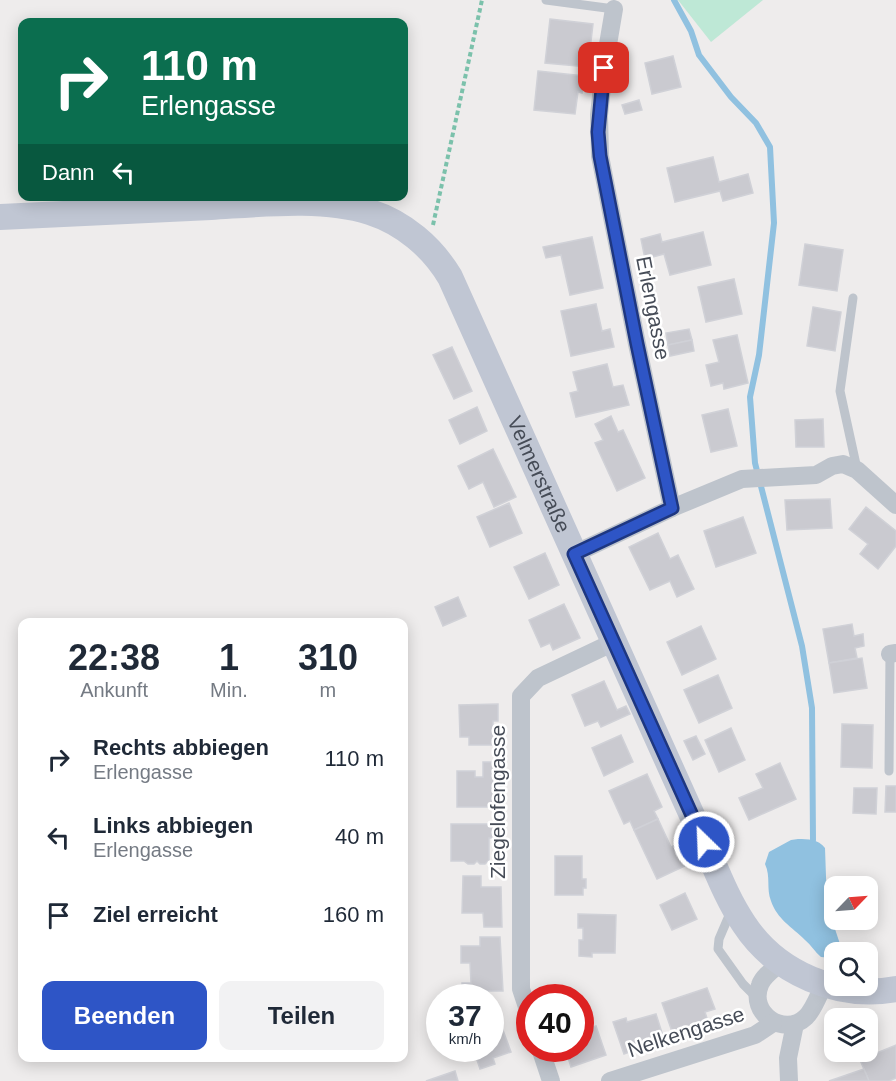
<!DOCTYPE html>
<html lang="de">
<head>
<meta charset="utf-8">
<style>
  body { margin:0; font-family:Arial,sans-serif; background:#f2f2f3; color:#1f2937; height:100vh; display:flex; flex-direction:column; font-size:22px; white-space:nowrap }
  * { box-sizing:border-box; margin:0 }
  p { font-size:20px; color:#747a83 }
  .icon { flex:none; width:33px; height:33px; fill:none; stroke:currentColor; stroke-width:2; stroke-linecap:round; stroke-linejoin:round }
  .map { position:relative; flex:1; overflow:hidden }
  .sheet { position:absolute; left:18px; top:618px; width:390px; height:444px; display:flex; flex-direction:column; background:#fff; border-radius:12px; box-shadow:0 3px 15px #0003 }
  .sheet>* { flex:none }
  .hud { position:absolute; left:18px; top:18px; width:390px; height:183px; border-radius:12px; box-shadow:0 3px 15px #0003; background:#0b6e4f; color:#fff; overflow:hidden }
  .needle { width:39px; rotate:65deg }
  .fabs { position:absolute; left:824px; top:876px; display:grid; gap:12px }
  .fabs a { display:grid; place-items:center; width:54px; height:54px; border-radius:12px; background:#fff; box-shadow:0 3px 15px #0003; font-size:30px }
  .speed { position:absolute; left:426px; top:984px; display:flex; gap:12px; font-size:30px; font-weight:700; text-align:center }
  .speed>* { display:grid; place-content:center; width:78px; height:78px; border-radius:50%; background:#fff; box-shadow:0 3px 15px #0003; line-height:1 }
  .speed small { font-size:15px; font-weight:400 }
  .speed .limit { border:9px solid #d22; background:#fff; color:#111 }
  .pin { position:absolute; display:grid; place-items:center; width:51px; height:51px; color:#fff; margin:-26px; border-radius:12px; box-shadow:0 3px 9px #0006 }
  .me { position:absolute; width:66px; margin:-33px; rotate:336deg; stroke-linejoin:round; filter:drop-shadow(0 0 4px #0008) }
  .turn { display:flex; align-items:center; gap:21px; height:126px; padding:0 24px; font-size:27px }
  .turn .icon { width:78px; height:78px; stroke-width:2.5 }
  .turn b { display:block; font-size:42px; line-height:51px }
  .then { display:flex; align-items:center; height:57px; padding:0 24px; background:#0003; gap:12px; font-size:22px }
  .eta { display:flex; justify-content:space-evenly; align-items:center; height:102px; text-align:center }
  .eta b { font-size:36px; font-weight:800; line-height:42px }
  .primary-button { display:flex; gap:12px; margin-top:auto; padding:12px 24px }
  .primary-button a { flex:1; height:69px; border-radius:12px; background:#2e55c6; color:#fff; font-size:24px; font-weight:800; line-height:69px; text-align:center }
  .primary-button a+a { background:#f2f2f3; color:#1f2937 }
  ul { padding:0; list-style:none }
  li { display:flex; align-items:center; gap:18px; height:78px; padding:0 24px }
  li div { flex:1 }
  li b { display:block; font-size:22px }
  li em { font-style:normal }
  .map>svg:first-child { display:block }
  .green { fill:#bee8d6 }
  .water { fill:#90c1e0 }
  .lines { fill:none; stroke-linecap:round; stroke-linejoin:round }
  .stream { stroke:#90c1e0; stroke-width:6 }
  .building { fill:#cacad0; stroke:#d0d1d7; stroke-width:1.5 }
  .path { stroke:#7bc1ab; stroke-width:4; stroke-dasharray:4.5 3; stroke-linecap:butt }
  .lane { stroke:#bec4cc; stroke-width:9 }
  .street { stroke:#bec4cc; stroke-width:18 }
  .secondary { stroke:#c0c6d3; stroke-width:26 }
  .route-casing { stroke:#1e3781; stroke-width:15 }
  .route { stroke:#2e55c6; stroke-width:10 }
  .labels { text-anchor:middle; stroke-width:5; stroke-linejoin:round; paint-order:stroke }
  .street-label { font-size:21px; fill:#464c57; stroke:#fff }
</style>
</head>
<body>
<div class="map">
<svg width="896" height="1081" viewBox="0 0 896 1081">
  <rect width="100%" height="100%" fill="#eeecec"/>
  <polygon class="green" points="678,0 763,0 711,42"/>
  <path class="water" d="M798 839C808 839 818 839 825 848L827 905 840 944 838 952H834L832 958 821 957C815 952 811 945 805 940 792 927 777 919 771 901 766 888 771 877 765 864L769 852 791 840Z"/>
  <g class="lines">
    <polyline class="stream" points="674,0 691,31 699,55 731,97 756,123 770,147 774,223 759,355 750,397 755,463 802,646 812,708 813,840"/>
  </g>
  <g class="building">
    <polygon points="550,19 593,24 588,67 545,63"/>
    <polygon points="673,56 681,87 652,94 645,63"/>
    <polygon points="538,71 584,76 582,93 578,92 575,114 534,110"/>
    <polygon points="639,100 642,110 625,114 622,105"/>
    <polygon points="713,157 719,182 748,174 753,193 723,201 720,191 675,202 667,168"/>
    <polygon points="703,232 711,265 670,275 664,254 645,259 641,239 660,234 662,242"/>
    <polygon points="592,237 603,288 570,295 561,255 546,258 543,247"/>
    <polygon points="805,244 843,250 837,291 799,285"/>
    <polygon points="734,279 742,314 706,322 698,287"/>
    <polygon points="596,304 602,331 610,329 614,347 571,356 561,311"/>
    <polygon points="813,307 841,312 835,351 807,346"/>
    <polygon points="689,329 692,340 668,345 666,333"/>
    <polygon points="737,335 748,383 724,389 723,383 711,386 706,365 719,362 713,340"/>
    <polygon points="692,340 694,351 670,356 668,345"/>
    <polygon points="452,347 472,391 454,399 433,355"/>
    <polygon points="607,364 613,387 623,385 629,405 576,417 570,393 578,391 573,372"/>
    <polygon points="477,407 487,431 460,444 449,420"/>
    <polygon points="728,409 737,446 711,452 702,415"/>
    <polygon points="611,416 618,432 623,430 645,478 617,491 595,443 603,440 595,424"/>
    <polygon points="823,419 824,447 796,447 795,420"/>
    <polygon points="493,449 516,497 494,507 483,482 469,489 458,466"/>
    <polygon points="830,499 832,528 787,530 785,500"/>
    <polygon points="509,503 522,533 490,547 477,517"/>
    <polygon points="866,507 896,531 896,546 878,569 860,554 868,544 849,529"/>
    <polygon points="743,517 756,553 716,567 704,531"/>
    <polygon points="658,533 670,559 678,555 694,589 677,597 670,581 650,590 629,547"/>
    <polygon points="545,553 559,585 529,599 514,567"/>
    <polygon points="458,597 466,616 443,626 435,607"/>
    <polygon points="564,604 580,638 553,650 550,643 541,647 529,620"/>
    <polygon points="852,624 854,636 863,634 864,646 855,648 857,658 829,663 823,629"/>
    <polygon points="701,626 716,659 682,675 667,642"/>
    <polygon points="862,658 867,688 834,693 829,663"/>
    <polygon points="718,675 732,708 699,723 684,690"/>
    <polygon points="604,681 617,710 626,706 630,714 601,727 598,721 585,726 572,695"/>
    <polygon points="498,704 498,721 493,721 493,745 469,745 469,737 460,737 459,705"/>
    <polygon points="842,724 873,725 872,768 841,767"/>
    <polygon points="731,728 745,760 719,772 705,740"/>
    <polygon points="621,735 633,762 604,776 592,748"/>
    <polygon points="696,736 705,754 693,760 684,741"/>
    <polygon points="483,762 502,762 502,807 457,807 457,771 475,771 475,777 483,777"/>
    <polygon points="780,763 796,799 749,820 739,798 763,788 756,774"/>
    <polygon points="647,774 662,807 654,811 658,819 634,830 630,821 624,824 609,791"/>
    <polygon points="886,786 896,786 896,812 885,812"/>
    <polygon points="854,788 877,788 876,814 853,813"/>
    <polygon points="658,819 671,847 676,845 685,866 657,879 634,830"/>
    <polygon points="451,824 493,824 493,838 489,838 489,860 485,864 480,864 477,861 474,864 468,864 464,861 451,861"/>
    <polygon points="555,856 582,856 582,879 586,879 586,888 583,888 583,895 555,895"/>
    <polygon points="463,876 481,876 481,887 501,887 502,927 484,927 483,913 462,913"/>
    <polygon points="685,893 697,919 672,930 660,905"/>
    <polygon points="578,914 616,915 615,953 592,953 592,957 579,956 579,940 583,940 583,928 578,928"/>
    <polygon points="480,937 500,937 503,991 477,991 477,998 462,998 462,983 471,983 470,963 461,963 461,946 480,946"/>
    <polygon points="707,988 715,1009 705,1012 710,1028 675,1040 662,1003"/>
    <polygon points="497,1014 511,1052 493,1058 495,1064 480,1069 473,1048 490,1048 490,1016"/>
    <polygon points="656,1014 664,1039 624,1054 613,1022 626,1018 627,1022"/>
    <polygon points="580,1022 584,1030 596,1026 606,1055 571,1067 565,1048 580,1048"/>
    <polygon points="896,1045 896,1078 889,1081 869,1081 860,1060"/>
    <polygon points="864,1069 869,1081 829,1081"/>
    <polygon points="455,1071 458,1081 426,1081"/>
  </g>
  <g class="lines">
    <polyline class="path" points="433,225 482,0"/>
    <g class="lane">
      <polyline points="546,0 614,9"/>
      <polyline points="853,298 840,391 857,469"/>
      <polyline points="889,771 890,654"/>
      <polyline points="731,911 719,939 718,949 743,984 757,998"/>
    </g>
    <g class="street">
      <polyline points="672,508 742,479 816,475 832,466 843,464 857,470 896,505"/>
      <polyline points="574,554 672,508 637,344 600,156 599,115 604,68 614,9"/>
      <polyline points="890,654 896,653"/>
      <path d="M782 962C775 968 763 976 760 985 748 1013 784 1038 806 1017 814 1009 819 994 824 984"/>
      <polyline points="530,1016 521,989 521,696 538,678 614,642"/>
      <polyline points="540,1048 551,1081"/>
      <polyline points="610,1081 755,1035 773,1023"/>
      <polyline points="789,1081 788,1058 795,1024"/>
    </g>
    <path class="secondary" id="s1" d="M0 217C70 214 140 211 211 207 261 204 322 197 370 212 404 223 432 247 450 277L704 842C716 869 727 899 744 924 776 973 839 1000 896 989"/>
  </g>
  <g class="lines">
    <g class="route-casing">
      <polyline id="route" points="604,68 598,132 600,156 637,344 672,508 574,554 704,842"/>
    </g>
    <use href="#route" class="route"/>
  </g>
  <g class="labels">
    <g class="street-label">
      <text transform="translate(653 308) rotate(79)" y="7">Erlengasse</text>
      <text dy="7" stroke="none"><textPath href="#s1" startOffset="693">Velmerstraße</textPath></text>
      <text transform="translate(498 802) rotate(-90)" y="7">Ziegelofengasse</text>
      <text transform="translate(686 1032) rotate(-18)" y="7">Nelkengasse</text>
    </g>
  </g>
</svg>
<div class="fabs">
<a><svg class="needle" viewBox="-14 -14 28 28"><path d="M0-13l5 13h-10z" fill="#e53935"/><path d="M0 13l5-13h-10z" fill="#747a83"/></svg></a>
<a><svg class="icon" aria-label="search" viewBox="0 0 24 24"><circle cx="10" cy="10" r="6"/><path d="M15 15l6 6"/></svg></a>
<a><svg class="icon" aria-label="layers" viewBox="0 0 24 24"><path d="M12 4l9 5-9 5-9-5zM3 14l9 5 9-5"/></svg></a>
</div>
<div class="speed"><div>37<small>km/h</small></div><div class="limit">40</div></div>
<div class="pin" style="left:604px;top:68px;background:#d93025"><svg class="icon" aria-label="arrive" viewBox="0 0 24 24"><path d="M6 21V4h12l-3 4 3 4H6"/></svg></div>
<svg class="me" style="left:704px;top:842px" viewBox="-20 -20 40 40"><circle r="17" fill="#2e55c6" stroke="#fff" stroke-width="3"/><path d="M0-11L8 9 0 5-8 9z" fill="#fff"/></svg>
<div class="hud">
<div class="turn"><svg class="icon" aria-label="right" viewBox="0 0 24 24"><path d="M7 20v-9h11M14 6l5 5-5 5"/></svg><div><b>110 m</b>Erlengasse</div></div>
<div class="then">Dann<svg class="icon" aria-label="left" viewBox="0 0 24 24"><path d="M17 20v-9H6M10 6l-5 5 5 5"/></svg></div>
</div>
<section class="sheet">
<div class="eta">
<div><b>22:38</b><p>Ankunft</p></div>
<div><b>1</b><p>Min.</p></div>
<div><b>310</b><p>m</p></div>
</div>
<ul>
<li><svg class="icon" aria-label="right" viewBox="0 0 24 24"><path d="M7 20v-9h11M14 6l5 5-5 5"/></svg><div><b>Rechts abbiegen</b><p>Erlengasse</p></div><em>110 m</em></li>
<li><svg class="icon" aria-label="left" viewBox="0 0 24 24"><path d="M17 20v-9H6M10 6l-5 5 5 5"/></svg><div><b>Links abbiegen</b><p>Erlengasse</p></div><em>40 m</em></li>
<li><svg class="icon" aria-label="arrive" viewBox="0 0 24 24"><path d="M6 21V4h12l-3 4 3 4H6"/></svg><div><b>Ziel erreicht</b></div><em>160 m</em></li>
</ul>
<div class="primary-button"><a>Beenden</a><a>Teilen</a></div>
</section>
</div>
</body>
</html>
